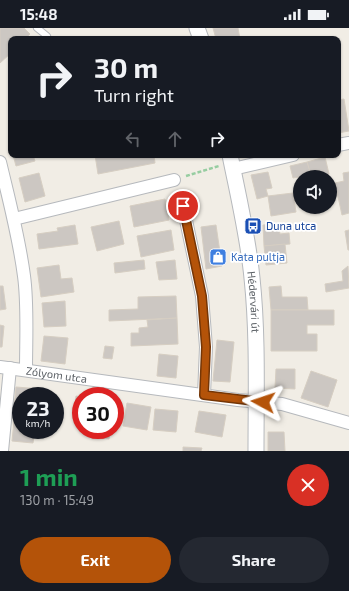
<!DOCTYPE html>
<html lang="en">
<head>
<meta charset="utf-8">
<style>
  body { margin:0; font-family:"Exo 2",sans-serif; background:#242831; color:#f1f3f6; height:100vh; display:flex; flex-direction:column; font-size:15px; white-space:nowrap }
  * { box-sizing:border-box; margin:0 }
  p { font-size:13px; color:#9ea1a6 }
  .icon { flex:none; width:22px; height:22px; fill:none; stroke:currentColor; stroke-width:2; stroke-linecap:round; stroke-linejoin:round }
  .map { position:relative; height:423px; overflow:hidden }
  .details { display:flex; flex-direction:column; background:#171b24; flex:1 }
  .details>* { flex:none }
  .banner { position:absolute; left:8px; top:8px; width:333px; height:122px; border-radius:8px; box-shadow:0 1px 3px #0004; background:#171b24; color:#f1f3f6; overflow:hidden }
  .fabs { position:absolute; left:293px; top:142px; display:grid; gap:8px }
  .fabs a { display:grid; place-items:center; width:44px; height:44px; border-radius:50%; background:#171b24; box-shadow:0 1px 3px #0004; font-size:20px }
  .speed { position:absolute; left:12px; top:359px; display:flex; gap:8px; font-size:20px; font-weight:700; text-align:center }
  .speed>* { display:grid; place-content:center; width:52px; height:52px; border-radius:50%; background:#171b24; box-shadow:0 1px 3px #0004; line-height:1 }
  .speed small { font-size:10px; font-weight:400 }
  .speed .limit { border:6px solid #d22; background:#fff; color:#111 }
  .pin { position:absolute; display:grid; place-items:center; width:34px; height:34px; color:#fff; margin:-17px; border:2px solid #fff; border-radius:50%; box-shadow:0 1px 4px #0007 }
  .me { position:absolute; width:44px; margin:-22px; rotate:275deg; stroke-linejoin:round; filter:drop-shadow(0 0 3px #0008) }
  .turn { display:flex; align-items:center; gap:14px; height:84px; padding:0 20px; font-size:18px }
  .turn .icon { width:52px; height:52px; stroke-width:2.5 }
  .turn b { display:block; font-size:28px; line-height:34px }
  .lanes { display:flex; align-items:center; height:38px; padding:0 20px; background:#0003; justify-content:center; gap:20px; direction:ltr }
  .lanes .off { opacity:.35 }
  .round { display:grid; place-items:center; flex:none; width:42px; height:42px; border-radius:21px; background:#242831 }
  .headline { display:flex; align-items:center; justify-content:space-between; height:68px; padding:0 20px }
  h1 { font-size:24px; font-weight:700; line-height:30px; color:#1e9e55 }
  .button { display:flex; gap:8px; margin-top:auto; padding:8px 20px }
  .button a { flex:1; height:46px; border-radius:24px; background:#b45309; color:#fff; font-size:16px; font-weight:700; line-height:46px; text-align:center }
  .button a+a { background:#242831; color:#f1f3f6 }
  .status { display:flex; justify-content:space-between; align-items:center; height:28px; padding:0 20px; background:#171b24; direction:ltr }
  .status svg { height:11px; fill:currentColor }
  .map>svg:first-child { display:block }
  .building { fill:#ccc7c2; stroke:#d6cec2 }
  .lines { fill:none; stroke-linecap:round; stroke-linejoin:round }
  .service-casing { stroke:#b6b9bd; stroke-width:8 }
  .minor-casing { stroke:#b6b9bd; stroke-width:14 }
  .tertiary-casing { stroke:#b6b9bd; stroke-width:17 }
  .path { stroke:#97cda1; stroke-width:2.5; stroke-dasharray:4 2; stroke-linecap:butt }
  .service { stroke:#fff; stroke-width:6 }
  .minor { stroke:#fff; stroke-width:12 }
  .tertiary { stroke:#fff; stroke-width:15 }
  .route-casing { stroke:#753606; stroke-width:10 }
  .route { stroke:#b45309; stroke-width:7 }
  .labels { text-anchor:middle; stroke-width:3.5; stroke-linejoin:round; paint-order:stroke }
  .transit-label { font-size:11px; fill:#164399; stroke:#fff; text-anchor:start }
  .shop-label { font-size:11px; fill:#366cbe; stroke:#fff; text-anchor:start }
  .street-label { font-size:11px; fill:#5d6267; stroke:#fff }
</style>
</head>
<body>
<div class="status"><b>15:48</b><svg viewBox="0 0 49 12"><path d="M0 12V9h3v3zM5 12V6h3v6zM10 12V3h3v9zM15 12V0h3v12zM26 1h20v11H26zM47 4h2v5h-2z"/></svg></div>
<div class="map">
<svg width="349" height="423" viewBox="0 0 349 423">
  <rect width="100%" height="100%" fill="#f1ede5"/>
  <g class="building">
    <polygon points="0,0 24,0 30,6 25,11 11,11 11,25 0,35"/>
    <polygon points="213,0 238,0 240,11 216,11"/>
    <polygon points="344,71 349,103 338,105 338,72"/>
    <polygon points="13,127 33,127 35,133 16,138"/>
    <polygon points="95,127 154,127 155,135 98,146"/>
    <polygon points="325,129 329,146 323,147 323,149 311,149 307,134"/>
    <polygon points="307,134 311,147 293,150 290,138"/>
    <polygon points="268,144 272,160 266,161 268,168 257,171 251,147"/>
    <polygon points="349,144 349,185 342,187 335,155 344,153 343,145"/>
    <polygon points="39,145 45,168 25,174 19,150"/>
    <polygon points="293,165 296,184 271,188 268,168"/>
    <polygon points="165,171 169,192 134,199 130,178"/>
    <polygon points="119,193 124,216 97,223 91,199"/>
    <polygon points="275,196 275,200 279,200 280,206 289,205 290,216 264,218 263,197"/>
    <polygon points="75,197 78,216 39,221 37,206 58,203 57,200"/>
    <polygon points="216,197 222,238 206,241 201,199"/>
    <polygon points="171,202 174,222 141,229 137,208"/>
    <polygon points="349,202 349,222 348,222 345,203"/>
    <polygon points="285,216 287,235 266,237 264,218"/>
    <polygon points="144,232 145,241 115,245 114,235"/>
    <polygon points="175,232 177,251 159,252 156,234"/>
    <polygon points="59,237 61,251 72,250 74,264 41,269 37,240"/>
    <polygon points="348,238 349,260 326,264 325,256 343,253 342,243"/>
    <polygon points="0,258 3,258 6,281 0,282"/>
    <polygon points="281,258 282,269 307,269 308,282 271,282 269,259"/>
    <polygon points="176,268 177,290 109,293 109,282 138,281 138,269"/>
    <polygon points="65,273 66,298 44,299 42,275"/>
    <polygon points="271,282 334,282 334,297 307,297 307,306 317,306 317,323 271,323"/>
    <polygon points="177,290 178,316 131,318 131,305 139,305 139,300 148,299 147,292"/>
    <polygon points="0,297 4,298 2,319 0,319"/>
    <polygon points="44,308 68,310 65,336 41,333"/>
    <polygon points="217,312 234,314 230,354 213,353"/>
    <polygon points="105,318 114,319 112,331 103,330"/>
    <polygon points="159,326 178,328 176,350 157,348"/>
    <polygon points="276,341 295,341 295,361 275,360"/>
    <polygon points="311,343 337,352 328,379 301,370"/>
    <polygon points="16,359 41,361 41,368 21,368 21,381 14,380"/>
    <polygon points="76,368 81,369 81,388 74,387"/>
    <polygon points="127,375 151,379 147,402 123,398"/>
    <polygon points="155,381 178,383 176,404 153,402"/>
    <polygon points="199,383 226,387 222,409 195,404"/>
    <polygon points="14,393 21,393 21,402 35,402 33,415 12,413"/>
    <polygon points="92,402 110,402 109,411 92,409"/>
    <polygon points="268,404 284,404 285,423 268,423"/>
    <polygon points="183,419 202,420 201,423 183,423"/>
  </g>
  <g class="lines">
    <g class="service-casing">
      <polyline id="service" points="37,0 47,8"/>
    </g>
    <g class="minor-casing">
      <g id="minor">
        <polyline points="338,117 349,115"/>
        <path d="M0 134C9 172 19 209 24 248 28 277 26 312 26 342"/>
        <polyline points="233,141 293,127"/>
        <polyline points="183,178 202,268 206,319 204,367"/>
        <polyline points="14,191 174,152"/>
        <path id="s1" d="M0 339 238 372 282 376 349 395"/>
        <polyline points="2,423 10,340"/>
      </g>
    </g>
    <g class="tertiary-casing">
      <g id="tertiary">
        <polyline points="197,0 201,11"/>
        <path id="s2" d="M230 127C238 167 248 208 252 250 258 307 256 365 256 423"/>
      </g>
    </g>
    <polyline class="path" points="186,148 219,138"/>
    <use href="#service" class="service"/>
    <use href="#minor" class="minor"/>
    <use href="#tertiary" class="tertiary"/>
  </g>
  <g class="lines">
    <g class="route-casing">
      <polyline id="route" points="183,178 202,268 206,319 204,367 263,374"/>
    </g>
    <use href="#route" class="route"/>
  </g>
  <defs>
    <g id="bus-square" transform="scale(0.9)"><rect x="-9" y="-9" width="18" height="18" rx="4" fill="#1a4fb4" stroke="#fff"/><path d="M-5-6H5V4H4V6H2V4H-2V6H-4V4H-5ZM-3.5-4V0h7V-4ZM-3.5 1.2v1.5H-2V1.2ZM2 1.2v1.5H3.5V1.2Z" fill="#fff"/></g>
    <g id="shop-square" transform="scale(0.9)"><rect x="-9" y="-9" width="18" height="18" rx="4" fill="#3f7fe0" stroke="#fff"/><path d="M-5-2.5h2.3a2.7 3.5 0 0 1 5.4 0H5L5.5 6h-11ZM-1.5-2.5h3a1.5 2.3 0 0 0-3 0Z" fill="#fff"/></g>
  </defs>
  <g fill-rule="evenodd">
    <use href="#bus-square" x="253" y="198"/>
    <use href="#shop-square" x="218" y="229"/>
  </g>
  <g class="labels">
    <g class="transit-label">
      <text x="266" y="202">Duna utca</text>
    </g>
    <g class="shop-label">
      <text x="231" y="233">Kata pultja</text>
    </g>
    <g class="street-label">
      <text dy="4" stroke="none"><textPath href="#s2" startOffset="149">Hédervári út</textPath></text>
      <text dy="4" stroke="none"><textPath href="#s1" startOffset="57">Zólyom utca</textPath></text>
    </g>
  </g>
</svg>
<div class="fabs">
<a><svg class="icon" aria-label="sound" viewBox="0 0 24 24"><path d="M4 9h4l5-4v14l-5-4H4zM17 9q2 3 0 6"/></svg></a>
</div>
<div class="speed"><div>23<small>km/h</small></div><div class="limit">30</div></div>
<div class="pin" style="left:183px;top:178px;background:#d93025"><svg class="icon" aria-label="arrive" viewBox="0 0 24 24"><path d="M6 21V4h12l-3 4 3 4H6"/></svg></div>
<svg class="me" style="left:263px;top:374px" viewBox="-20 -20 40 40"><path d="M0-17L14 15 0 8-14 15z" fill="#b45309" stroke="#fff" stroke-width="4"/></svg>
<div class="banner">
<div class="turn"><svg class="icon" aria-label="right" viewBox="0 0 24 24"><path d="M7 20v-9h11M14 6l5 5-5 5"/></svg><div><b>30 m</b>Turn right</div></div>
<div class="lanes"><svg class="icon off" aria-label="left" viewBox="0 0 24 24"><path d="M17 20v-9H6M10 6l-5 5 5 5"/></svg><svg class="icon off" aria-label="ahead" viewBox="0 0 24 24"><path d="M12 20V5M6 11l6-6 6 6"/></svg><svg class="icon" aria-label="right" viewBox="0 0 24 24"><path d="M7 20v-9h11M14 6l5 5-5 5"/></svg></div>
</div>
</div>
<section class="details">
<div class="headline"><div><h1>1 min</h1><p>130 m · 15:49</p></div><a class="round" style="background:#d93025;color:#fff"><svg class="icon" aria-label="close" viewBox="0 0 24 24"><path d="M6 6l12 12M18 6L6 18"/></svg></a></div>
<div class="button"><a>Exit</a><a>Share</a></div>
</section>
</body>
</html>
